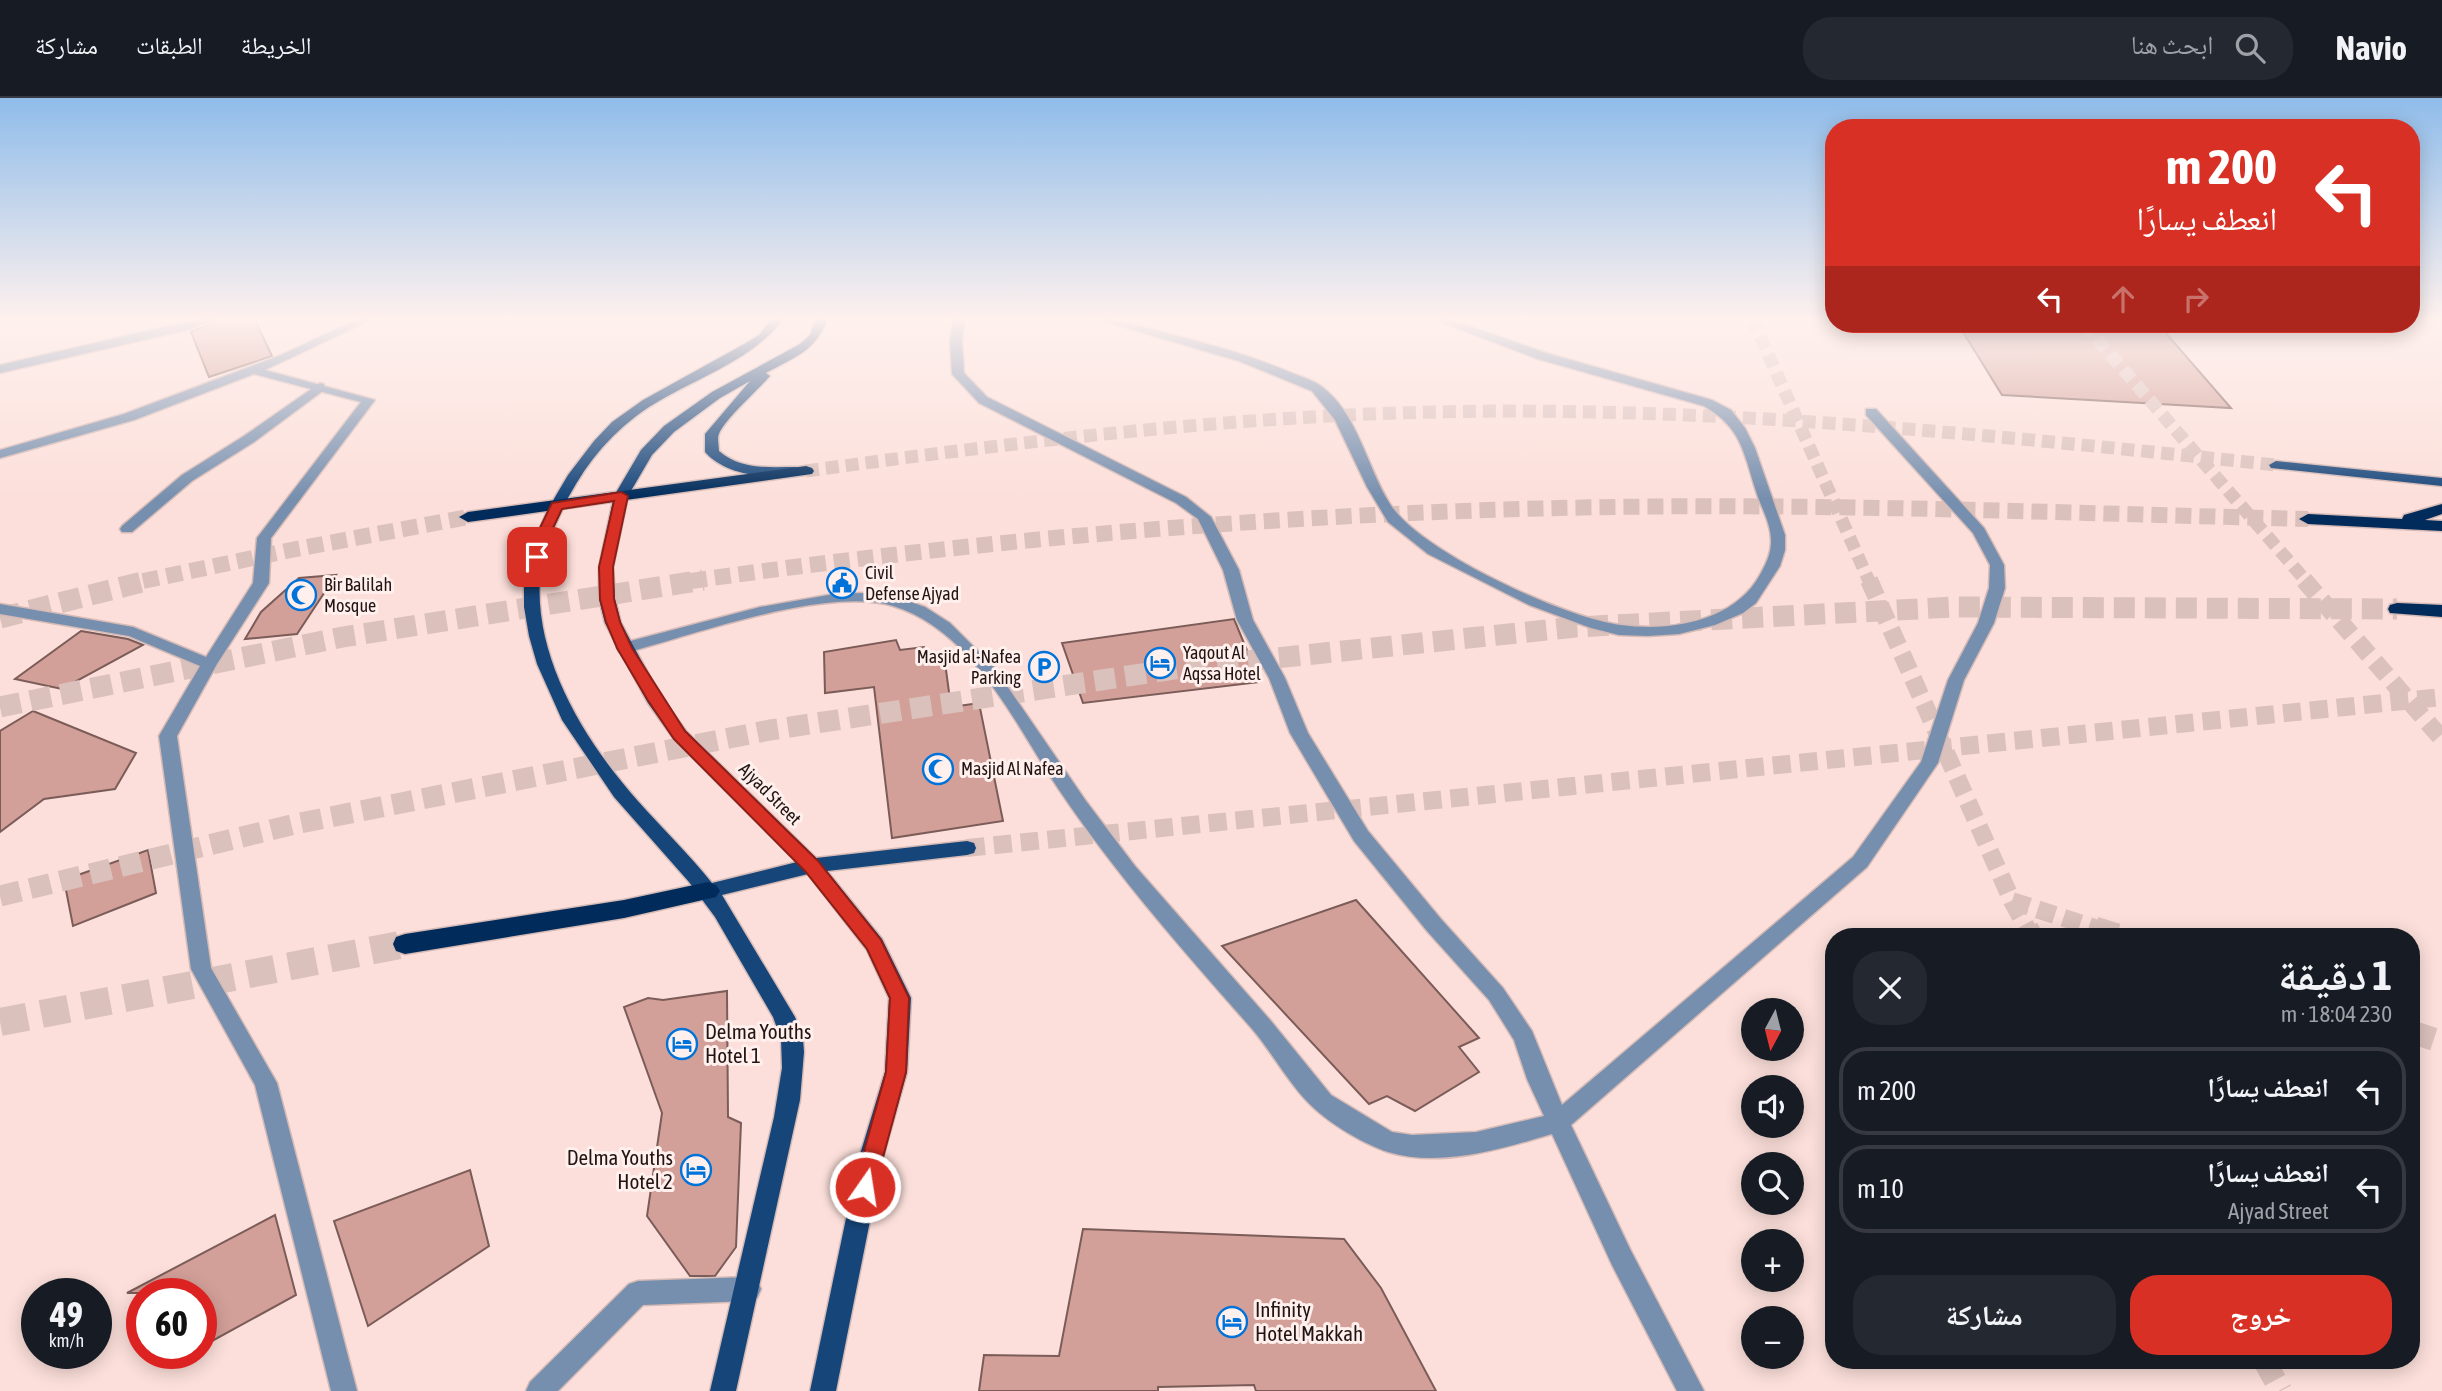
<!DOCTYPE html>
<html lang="ar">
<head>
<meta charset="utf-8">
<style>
  body { margin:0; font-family:"Asap Condensed","Noto Naskh Arabic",sans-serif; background:#242831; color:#f1f3f6; direction:rtl; height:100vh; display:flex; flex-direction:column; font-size:26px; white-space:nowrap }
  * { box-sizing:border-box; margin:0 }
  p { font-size:23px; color:#9ea1a6 }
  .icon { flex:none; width:38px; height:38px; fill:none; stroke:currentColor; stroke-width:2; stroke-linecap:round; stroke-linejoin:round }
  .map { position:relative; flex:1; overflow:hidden; direction:ltr }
  .side { position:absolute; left:1825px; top:830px; width:595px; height:441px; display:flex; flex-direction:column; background:#171b24; border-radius:28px; box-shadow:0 4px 18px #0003; direction:rtl }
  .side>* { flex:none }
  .banner { position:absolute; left:1825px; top:21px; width:595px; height:214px; border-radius:28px; box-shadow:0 4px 18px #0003; direction:rtl; background:#d93025; color:#fff; overflow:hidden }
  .needle { width:46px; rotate:187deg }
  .tools { position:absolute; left:1741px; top:900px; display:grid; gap:14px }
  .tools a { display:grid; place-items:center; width:63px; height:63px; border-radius:50%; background:#171b24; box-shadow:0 4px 18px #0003; font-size:35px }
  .speed { position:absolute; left:21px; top:1180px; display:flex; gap:14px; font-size:35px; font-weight:700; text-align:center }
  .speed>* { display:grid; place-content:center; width:91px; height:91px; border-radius:50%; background:#171b24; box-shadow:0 4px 18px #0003; line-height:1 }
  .speed small { font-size:18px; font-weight:400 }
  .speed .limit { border:10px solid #d22; background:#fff; color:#111 }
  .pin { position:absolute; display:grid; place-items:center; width:60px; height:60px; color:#fff; margin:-30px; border-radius:14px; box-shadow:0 4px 10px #0006 }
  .me { position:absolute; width:77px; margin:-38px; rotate:13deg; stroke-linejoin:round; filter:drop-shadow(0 0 5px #0008) }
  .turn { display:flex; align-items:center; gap:24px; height:147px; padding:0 28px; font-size:32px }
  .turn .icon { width:91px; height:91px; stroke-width:2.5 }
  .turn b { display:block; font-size:49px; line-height:60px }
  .lanes { display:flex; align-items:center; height:66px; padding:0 28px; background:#0003; justify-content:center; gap:35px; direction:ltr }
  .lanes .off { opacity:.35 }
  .round { display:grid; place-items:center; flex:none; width:74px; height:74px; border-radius:28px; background:#242831 }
  .summary { display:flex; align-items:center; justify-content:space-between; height:119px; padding:0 28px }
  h1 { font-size:42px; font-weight:700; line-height:52px }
  .primary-button { display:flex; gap:14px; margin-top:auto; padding:14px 28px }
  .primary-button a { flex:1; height:80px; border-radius:28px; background:#d93025; color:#fff; font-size:28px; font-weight:700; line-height:80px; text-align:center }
  .primary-button a+a { background:#242831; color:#f1f3f6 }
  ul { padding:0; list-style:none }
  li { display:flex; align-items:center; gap:21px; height:88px; margin:0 14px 10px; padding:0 14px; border:4px solid #363941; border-radius:28px }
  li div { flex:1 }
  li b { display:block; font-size:26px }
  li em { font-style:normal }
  header { display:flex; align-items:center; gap:42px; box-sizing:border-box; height:98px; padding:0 35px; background:#171b24; border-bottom:2px solid #363941 }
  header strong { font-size:33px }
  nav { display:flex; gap:38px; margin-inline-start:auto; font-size:24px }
  .search { width:490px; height:63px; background:#242831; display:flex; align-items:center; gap:18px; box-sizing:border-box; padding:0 24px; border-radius:28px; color:#9ea1a6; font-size:26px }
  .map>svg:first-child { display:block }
  .building { fill:#d3a099; stroke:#7b5c58; stroke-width:2 }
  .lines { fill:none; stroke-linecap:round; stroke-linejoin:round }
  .street-tunnel-far1 { stroke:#dbc1bc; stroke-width:18; stroke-dasharray:18 9; stroke-linecap:butt }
  .street-tunnel { stroke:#dbc1bc; stroke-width:23; stroke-dasharray:23 11; stroke-linecap:butt }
  .secondary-tunnel-far2 { stroke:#dbc1bc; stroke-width:13; stroke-dasharray:13 7; stroke-linecap:butt }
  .secondary-tunnel-far1 { stroke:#dbc1bc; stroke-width:18; stroke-dasharray:18 9; stroke-linecap:butt }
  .secondary-tunnel { stroke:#dbc1bc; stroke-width:23; stroke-dasharray:23 11; stroke-linecap:butt }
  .primary-tunnel-far1 { stroke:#dbc1bc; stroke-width:13; stroke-dasharray:13 7; stroke-linecap:butt }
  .primary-tunnel { stroke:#dbc1bc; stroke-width:18; stroke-dasharray:18 9; stroke-linecap:butt }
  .highway-tunnel-far2 { stroke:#dbc1bc; stroke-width:16; stroke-dasharray:16 8; stroke-linecap:butt }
  .highway-tunnel-far1 { stroke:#dbc1bc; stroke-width:21; stroke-dasharray:21 10; stroke-linecap:butt }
  .highway-tunnel { stroke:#dbc1bc; stroke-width:28; stroke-dasharray:28 14; stroke-linecap:butt }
  .lane-casing { stroke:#d5bab6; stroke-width:3 }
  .street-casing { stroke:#d5bab6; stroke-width:3 }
  .primary-casing { stroke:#d5bab6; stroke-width:3 }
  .highway-casing { stroke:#d5bab6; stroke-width:3 }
  .lane { fill:#768fae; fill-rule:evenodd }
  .street { fill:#768fae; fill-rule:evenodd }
  .primary { fill:#16457a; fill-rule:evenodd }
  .highway { fill:#002b5b; fill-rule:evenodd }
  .route { fill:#d93025; stroke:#8d1f18; stroke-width:2 }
  .labels { text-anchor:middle; stroke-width:6; stroke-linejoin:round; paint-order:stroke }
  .poi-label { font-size:18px; fill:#211413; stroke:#fff0ed; text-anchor:start }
  .street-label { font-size:18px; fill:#211413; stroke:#fff0ed }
  .near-poi-label { font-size:21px; fill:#211413; stroke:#fff0ed; text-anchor:start }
</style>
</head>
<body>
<header>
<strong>Navio</strong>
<div class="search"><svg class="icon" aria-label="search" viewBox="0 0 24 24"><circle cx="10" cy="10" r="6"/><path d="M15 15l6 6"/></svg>ابحث هنا</div>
<nav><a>الخريطة</a><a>الطبقات</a><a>مشاركة</a></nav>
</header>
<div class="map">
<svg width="2442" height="1293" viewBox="0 0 2442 1293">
  <rect width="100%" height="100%" fill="#fcdfda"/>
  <g class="building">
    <polygon points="223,220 254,220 272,258 209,279 191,234"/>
    <polygon points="1958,226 2158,226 2231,310 2002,297"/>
    <polygon points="336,477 297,536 245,541 261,514 299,480"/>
    <polygon points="1234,521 1260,584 1083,605 1062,545"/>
    <polygon points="81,533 128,541 143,547 62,591 15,581"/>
    <polygon points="896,542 900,552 924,549 927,559 944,557 951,609 979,605 1003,723 892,740 874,589 825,595 824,554"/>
    <polygon points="33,613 136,655 115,691 44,701 0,734 0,633"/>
    <polygon points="148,752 156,795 73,828 64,782"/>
    <polygon points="1356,802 1479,940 1459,949 1479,974 1415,1013 1387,998 1369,1006 1222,848"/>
    <polygon points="727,893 728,1019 741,1025 736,1149 715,1178 690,1178 647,1118 662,1015 624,909 648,900 663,902"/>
    <polygon points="470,1072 489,1148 368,1228 334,1123"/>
    <polygon points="275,1117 296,1197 201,1249 201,1195 127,1195"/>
    <polygon points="1083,1131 1344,1141 1381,1190 1436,1293 1256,1293 1254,1287 1158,1289 1158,1293 979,1293 984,1257 1059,1258"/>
  </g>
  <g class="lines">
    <polyline class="street-tunnel-far1" points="2012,803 2101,832"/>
    <g class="street-tunnel">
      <polyline points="2095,830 2120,838"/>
      <polyline points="2412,934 2442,944"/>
    </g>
    <g class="secondary-tunnel-far2">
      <polyline points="1752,220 1869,483"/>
      <polyline points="2084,226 2306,483"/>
    </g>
    <g class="secondary-tunnel-far1">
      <polyline points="1869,482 2012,803 2028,832"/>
      <polyline points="2304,482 2442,641"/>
    </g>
    <g class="secondary-tunnel">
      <polyline points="2027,830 2031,838"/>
      <polyline points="2264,1262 2281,1293"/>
    </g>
    <path class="primary-tunnel-far1" d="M806 373C1002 346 1198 322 1396 315 1691 305 1983 336 2276 367"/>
    <polyline class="primary-tunnel" points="967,750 2442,599"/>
    <g class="highway-tunnel-far2">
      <polyline points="143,483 291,452 468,419"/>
      <path d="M691 483C979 442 1269 417 1559 410 1809 404 2059 415 2308 421"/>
    </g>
    <g class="highway-tunnel-far1">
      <polyline points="0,520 150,482"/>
      <polyline points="0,609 343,539 703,482"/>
      <polyline points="0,798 295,726 770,632 1188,569 1576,529 1954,509 2397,511"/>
    </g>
    <polyline class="highway-tunnel" points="0,924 405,846"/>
    <g class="lane-casing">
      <polygon id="lane" points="320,285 324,286 324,292 254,344 192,383 132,434 122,434 120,431 122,428 182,377 244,338"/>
    </g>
    <g class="street-casing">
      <g id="street">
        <polygon points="203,220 220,220 191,231 0,275 0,267"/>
        <polygon points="360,220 375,220 265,272 375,302 271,440 269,485 217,566 177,638 211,870 277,985 357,1293 331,1293 255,987 191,871 159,638 200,568 129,538 0,516 0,506 133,529 206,559 253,485 257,440 361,304 254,276 134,322 0,360 0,352 124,316 281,257"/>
        <path d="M953 220H965L962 243 964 275 987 299 1186 399 1211 419 1239 472 1253 522 1285 580 1308 635 1368 733 1441 821 1503 890 1532 933 1562 1007 1853 759 1921 664 1948 582 1978 525 1989 490 1990 467 1973 435 1866 317V311H1876L1984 430 2004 467 2005 490 1994 525 1964 582 1938 665 1867 769 1571 1027 1630 1151 1704 1293H1677L1612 1167 1552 1036C1501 1051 1441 1070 1388 1054 1364 1046 1334 1028 1316 1012 1291 990 1274 957 1253 932 1181 850 1108 768 1048 675 1010 615 967 530 893 508 826 488 693 537 625 555L619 554 617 550 619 546 760 509 834 496 866 495 894 498 925 509 950 525 994 569 1086 703 1135 768 1271 923 1331 997 1392 1034 1412 1037 1476 1034 1544 1018 1527 981 1514 942 1489 902 1427 833 1354 743 1290 635 1269 580 1237 522 1223 472 1198 421 1176 405 979 305 952 276 950 243Z"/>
        <path d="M1092 220H1110C1169 237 1230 249 1287 273 1298 278 1311 281 1321 288 1358 315 1367 370 1390 406 1420 454 1565 520 1621 527 1671 534 1736 523 1761 475 1766 466 1771 455 1771 445 1772 426 1760 408 1755 390 1743 351 1740 329 1704 308L1538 261 1430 220H1446L1546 255 1712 302 1731 312 1745 330 1755 350 1785 437V452L1780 468 1756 505 1743 515 1715 527 1679 536 1648 538 1619 537 1591 530 1529 507 1428 456 1388 424 1367 389 1335 322 1312 293 1239 263Z"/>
        <polygon points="748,1179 757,1182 761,1191 757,1200 748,1203 643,1207 558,1293 526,1293 530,1284 629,1186 638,1183"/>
      </g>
    </g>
    <g class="primary-casing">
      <g id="primary">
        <path d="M772 220H784C748 269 682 283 635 319 601 345 576 380 559 419 550 438 541 458 540 479 534 561 585 643 637 702 662 730 689 756 712 785L797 764 674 641 648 605 605 525 599 501V469L614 398 641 352 664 328 712 294 800 246 810 237 816 220H828C816 253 795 259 766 275L770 278C759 291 724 322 719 336 717 340 719 348 719 353 741 372 768 369 795 369L800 370V376C770 382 726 378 705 354V336L750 283 720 300 674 334 652 357 628 398 613 469 615 501 621 525 661 599 686 633 816 760 967 743 974 745 976 750 974 755 967 757 827 773 882 841 911 900 907 974 882 1063 836 1293H810L858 1063 885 974 889 900 867 852 808 776 722 797 795 919 803 941 804 954 800 1002 736 1293H710L774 1019 782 970 781 941 773 919 715 819 689 784 614 699 562 622 537 566 529 538 524 509V481L530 454 548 411 568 377 594 343 612 324 643 302 746 245 759 237Z"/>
        <polygon points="2276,363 2442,380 2442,388 2271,370 2269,367"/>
      </g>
    </g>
    <g class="highway-casing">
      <g id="highway">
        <polygon points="806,368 812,370 814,373 812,376 468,424 459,419 468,414"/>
        <polygon points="2442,406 2442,416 2425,422 2442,423 2442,433 2308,426 2299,421 2308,416 2402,421 2404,417"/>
        <polygon points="2397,505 2442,507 2442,519 2390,515 2388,511 2390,507"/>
        <polygon points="708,784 716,787 720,793 716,799 624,820 405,856 396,853 393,846 396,839 405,836 624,802"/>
      </g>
    </g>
    <use href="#lane" class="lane"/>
    <use href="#street" class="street"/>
    <use href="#primary" class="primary"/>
    <use href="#highway" class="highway"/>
  </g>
  <linearGradient id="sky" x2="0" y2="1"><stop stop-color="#8fbcea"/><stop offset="0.55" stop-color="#fef1ee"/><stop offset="1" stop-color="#fef1ee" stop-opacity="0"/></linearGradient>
  <rect width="2442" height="401" fill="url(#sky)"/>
  <polygon class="route" points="621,394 628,398 613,469 614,501 620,524 632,550 685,633 818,763 881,842 909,900 906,974 875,1089 872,1096 865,1099 857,1096 854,1089 886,974 890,900 867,851 805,773 674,641 647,601 617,550 606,524 600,501 599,469 614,403 562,411 548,440 543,459 537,463 530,459 535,440 552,405"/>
  <defs>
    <g id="civic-ring" transform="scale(1.575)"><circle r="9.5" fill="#fff0ed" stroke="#0073da" stroke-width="1.5"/><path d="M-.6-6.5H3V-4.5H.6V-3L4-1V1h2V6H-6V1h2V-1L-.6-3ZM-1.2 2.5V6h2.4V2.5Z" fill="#0073da"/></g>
    <g id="mosque-ring" transform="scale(1.575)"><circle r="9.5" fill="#fff0ed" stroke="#0073da" stroke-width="1.5"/><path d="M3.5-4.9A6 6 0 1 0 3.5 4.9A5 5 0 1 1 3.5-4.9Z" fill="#0073da"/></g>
    <g id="hotel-ring" transform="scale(1.575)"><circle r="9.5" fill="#fff0ed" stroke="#0073da" stroke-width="1.5"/><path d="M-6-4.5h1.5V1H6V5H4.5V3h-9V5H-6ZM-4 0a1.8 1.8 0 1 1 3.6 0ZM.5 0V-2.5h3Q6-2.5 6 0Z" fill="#0073da"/></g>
    <g id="parking-ring" transform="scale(1.575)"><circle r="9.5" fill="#fff0ed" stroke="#0073da" stroke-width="1.5"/><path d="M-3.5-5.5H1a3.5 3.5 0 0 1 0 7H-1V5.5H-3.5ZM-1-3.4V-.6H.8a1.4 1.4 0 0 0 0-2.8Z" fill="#0073da"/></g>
  </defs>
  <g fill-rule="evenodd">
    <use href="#civic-ring" x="842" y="485"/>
    <use href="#mosque-ring" x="301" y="497"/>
    <use href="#hotel-ring" x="1160" y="565"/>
    <use href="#parking-ring" x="1044" y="569"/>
    <use href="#mosque-ring" x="938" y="671"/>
    <use href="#hotel-ring" x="682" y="946"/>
    <use href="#hotel-ring" x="696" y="1072"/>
    <use href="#hotel-ring" x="1232" y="1224"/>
  </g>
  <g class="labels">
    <g class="poi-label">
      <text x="865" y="481">Civil<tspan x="865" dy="21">Defense Ajyad</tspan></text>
      <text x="324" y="493">Bir Balilah<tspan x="324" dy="21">Mosque</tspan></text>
      <text x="1183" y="561">Yaqout Al<tspan x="1183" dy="21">Aqssa Hotel</tspan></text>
      <text x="1021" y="565" text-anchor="end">Masjid al-Nafea<tspan x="1021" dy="21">Parking</tspan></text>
      <text x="961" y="677">Masjid Al Nafea</text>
    </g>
    <g class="street-label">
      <text transform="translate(770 696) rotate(45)" y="6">Ajyad Street</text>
    </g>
    <g class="near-poi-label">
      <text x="705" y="941">Delma Youths<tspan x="705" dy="24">Hotel 1</tspan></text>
      <text x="673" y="1067" text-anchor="end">Delma Youths<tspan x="673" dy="24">Hotel 2</tspan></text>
      <text x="1255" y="1219">Infinity<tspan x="1255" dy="24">Hotel Makkah</tspan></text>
    </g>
  </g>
</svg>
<div class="tools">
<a><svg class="needle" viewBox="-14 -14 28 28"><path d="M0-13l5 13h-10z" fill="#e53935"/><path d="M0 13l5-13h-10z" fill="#9ea1a6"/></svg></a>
<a><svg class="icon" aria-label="sound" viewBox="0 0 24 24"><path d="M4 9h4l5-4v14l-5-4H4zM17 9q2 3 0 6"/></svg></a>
<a><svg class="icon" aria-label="search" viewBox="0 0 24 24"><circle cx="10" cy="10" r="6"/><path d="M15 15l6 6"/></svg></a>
<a>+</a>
<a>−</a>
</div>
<div class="speed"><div>49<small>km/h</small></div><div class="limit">60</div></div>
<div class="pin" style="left:537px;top:459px;background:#d93025"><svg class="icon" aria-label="arrive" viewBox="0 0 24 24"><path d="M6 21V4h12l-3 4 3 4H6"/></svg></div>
<svg class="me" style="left:865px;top:1089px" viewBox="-20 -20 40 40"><circle r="17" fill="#d93025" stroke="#fff" stroke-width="3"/><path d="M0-11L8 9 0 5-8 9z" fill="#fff"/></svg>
<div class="banner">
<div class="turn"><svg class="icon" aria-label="left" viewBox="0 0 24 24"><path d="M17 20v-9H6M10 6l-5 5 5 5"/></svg><div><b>200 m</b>انعطف يسارًا</div></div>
<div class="lanes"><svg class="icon" aria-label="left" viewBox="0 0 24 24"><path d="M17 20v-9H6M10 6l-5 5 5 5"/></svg><svg class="icon off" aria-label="ahead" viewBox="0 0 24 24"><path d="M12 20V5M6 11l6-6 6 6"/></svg><svg class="icon off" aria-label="right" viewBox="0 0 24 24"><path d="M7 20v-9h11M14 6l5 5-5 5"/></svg></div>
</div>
<section class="side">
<div class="summary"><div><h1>1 دقيقة</h1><p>230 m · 18:04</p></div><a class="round"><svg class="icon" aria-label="close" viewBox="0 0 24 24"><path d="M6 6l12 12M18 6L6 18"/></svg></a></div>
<ul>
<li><svg class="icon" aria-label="left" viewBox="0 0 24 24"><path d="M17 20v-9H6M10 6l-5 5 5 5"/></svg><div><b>انعطف يسارًا</b></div><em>200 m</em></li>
<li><svg class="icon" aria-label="left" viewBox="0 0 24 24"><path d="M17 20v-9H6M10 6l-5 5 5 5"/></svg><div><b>انعطف يسارًا</b><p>Ajyad Street</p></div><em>10 m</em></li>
</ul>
<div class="primary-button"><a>خروج</a><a>مشاركة</a></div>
</section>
</div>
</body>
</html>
